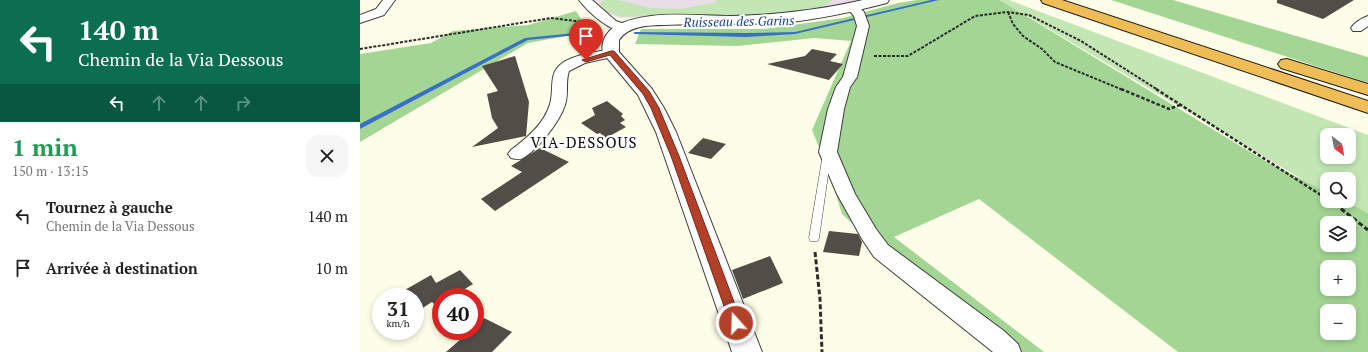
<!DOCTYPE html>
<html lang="fr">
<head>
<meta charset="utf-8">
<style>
  body { margin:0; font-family:"PT Serif",serif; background:#f6f6f6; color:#222; height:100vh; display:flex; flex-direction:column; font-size:15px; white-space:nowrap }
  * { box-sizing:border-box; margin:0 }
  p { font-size:13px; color:#767676 }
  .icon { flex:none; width:22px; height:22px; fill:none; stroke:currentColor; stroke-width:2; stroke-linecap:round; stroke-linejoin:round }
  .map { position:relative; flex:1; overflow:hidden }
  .panel { display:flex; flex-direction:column; background:#fff; width:360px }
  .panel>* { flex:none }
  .banner { background:#0b6e4f; color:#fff; overflow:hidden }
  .needle { width:26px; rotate:148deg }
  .buttons { position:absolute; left:960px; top:128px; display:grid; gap:8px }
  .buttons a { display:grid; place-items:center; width:36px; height:36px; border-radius:8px; background:#fff; box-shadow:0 2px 6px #0003; font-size:20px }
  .speed { position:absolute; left:12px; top:288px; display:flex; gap:8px; font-size:20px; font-weight:700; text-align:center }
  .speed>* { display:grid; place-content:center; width:52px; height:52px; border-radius:50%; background:#fff; box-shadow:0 2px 6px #0003; line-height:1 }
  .speed small { font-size:10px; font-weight:400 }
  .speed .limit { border:6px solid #d22; background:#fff; color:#111 }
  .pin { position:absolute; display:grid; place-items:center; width:34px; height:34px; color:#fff; margin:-41px -17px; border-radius:50% 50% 50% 0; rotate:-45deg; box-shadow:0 0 4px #0007 }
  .pin .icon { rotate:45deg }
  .me { position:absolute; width:44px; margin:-22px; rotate:340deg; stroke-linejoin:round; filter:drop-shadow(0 0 3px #0008) }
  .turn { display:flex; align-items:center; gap:14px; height:84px; padding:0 12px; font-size:18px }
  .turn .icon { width:52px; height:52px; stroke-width:2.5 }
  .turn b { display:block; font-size:28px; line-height:34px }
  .lanes { display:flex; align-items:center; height:38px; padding:0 12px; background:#0003; justify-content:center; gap:20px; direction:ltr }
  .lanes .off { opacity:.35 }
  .round { display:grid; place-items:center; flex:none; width:42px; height:42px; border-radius:12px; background:#f6f6f6 }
  .overview { display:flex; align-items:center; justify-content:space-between; height:68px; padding:0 12px }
  h1 { font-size:24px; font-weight:600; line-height:30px; color:#1e9e55 }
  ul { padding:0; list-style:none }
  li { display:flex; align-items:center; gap:12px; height:52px; padding:0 12px }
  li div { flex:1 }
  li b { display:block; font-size:15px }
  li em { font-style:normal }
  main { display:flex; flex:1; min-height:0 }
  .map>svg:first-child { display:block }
  .industrial { fill:#e9dee8 }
  .green { fill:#c3e6b4; fill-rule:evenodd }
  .forest { fill:#a3d694; fill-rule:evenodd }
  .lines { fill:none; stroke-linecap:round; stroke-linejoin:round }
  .stream { fill:#396fc7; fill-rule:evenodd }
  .building { fill:#524e47 }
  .service-casing { stroke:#3d3d3d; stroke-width:1 }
  .minor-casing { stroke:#3d3d3d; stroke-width:2 }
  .tertiary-casing { stroke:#3d3d3d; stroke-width:2 }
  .motorway-casing { stroke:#1b1b1b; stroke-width:2 }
  .path-far2 { stroke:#2c2c2c; stroke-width:2; stroke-dasharray:3 1.5; stroke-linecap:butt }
  .path-far1 { stroke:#2c2c2c; stroke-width:2.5; stroke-dasharray:3.5 2; stroke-linecap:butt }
  .path { stroke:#2c2c2c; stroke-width:3; stroke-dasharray:5 2.5; stroke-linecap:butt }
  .service { fill:#fff; fill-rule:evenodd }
  .minor { fill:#fff; fill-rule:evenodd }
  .tertiary { fill:#fff; fill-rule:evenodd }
  .motorway { fill:#eebd56; fill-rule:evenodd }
  .route { fill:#b34029; stroke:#742a1b }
  .labels { text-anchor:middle; stroke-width:4; stroke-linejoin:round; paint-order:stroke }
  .far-water-label { font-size:13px; font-style:italic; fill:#1a4495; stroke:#fff }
  .neighbourhood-label { font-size:15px; letter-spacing:1px; fill:#0a0a0a; stroke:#fff }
</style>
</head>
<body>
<main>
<section class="panel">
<div class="banner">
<div class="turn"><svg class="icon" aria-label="left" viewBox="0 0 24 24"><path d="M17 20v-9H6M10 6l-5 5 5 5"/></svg><div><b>140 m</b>Chemin de la Via Dessous</div></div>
<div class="lanes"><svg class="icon" aria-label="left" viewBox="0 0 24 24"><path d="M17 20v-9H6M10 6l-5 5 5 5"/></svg><svg class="icon off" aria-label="ahead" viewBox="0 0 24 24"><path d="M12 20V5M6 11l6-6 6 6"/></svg><svg class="icon off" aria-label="ahead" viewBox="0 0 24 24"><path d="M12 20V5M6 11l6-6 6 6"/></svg><svg class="icon off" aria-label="right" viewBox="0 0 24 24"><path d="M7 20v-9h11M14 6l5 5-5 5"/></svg></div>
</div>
<div class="overview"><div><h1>1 min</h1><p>150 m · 13:15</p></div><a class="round"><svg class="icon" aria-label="close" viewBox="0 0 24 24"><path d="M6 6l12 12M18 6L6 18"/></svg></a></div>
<ul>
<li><svg class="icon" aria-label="left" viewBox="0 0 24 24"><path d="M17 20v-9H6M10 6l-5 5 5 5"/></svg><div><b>Tournez à gauche</b><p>Chemin de la Via Dessous</p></div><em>140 m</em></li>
<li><svg class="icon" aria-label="arrive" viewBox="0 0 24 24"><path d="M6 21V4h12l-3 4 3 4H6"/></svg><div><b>Arrivée à destination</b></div><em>10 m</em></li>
</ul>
</section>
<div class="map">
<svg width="1008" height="352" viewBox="0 0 1008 352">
  <rect width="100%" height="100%" fill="#fefee8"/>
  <polygon class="industrial" points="233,0 502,0 453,10 396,16 260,18 246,13"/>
  <g class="green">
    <path d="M244 0H257L291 8 321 9 357 2 355 0H472V1C450 21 299 16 262 17L248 12 239 4Z"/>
    <path d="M640 0H649L1008 135V213L985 201H989V179H967V192L945 181ZM967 135H989V157H967Z"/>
  </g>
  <g class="forest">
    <path d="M557 0H640L905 161 967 192V201H985L1008 213V352H818L619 199 534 237 684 352H632L482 214 469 172 452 130 491 41 454 38 377 46 275 44 281 29H404L483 18 538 3ZM967 223H989V245H967ZM967 267H989V289H967ZM967 311H989V333H967Z"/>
    <polygon points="751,0 813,0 1008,57 1008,83"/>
    <polygon points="216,11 229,32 168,43 0,142 0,54 71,43 93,31 168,25"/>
  </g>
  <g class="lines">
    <g class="stream">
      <polygon points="571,0 579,0 435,34 386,37 275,34 273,33 275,32 386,33 435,32"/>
      <polygon points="234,31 236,32 236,33 168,40 0,129 0,124 165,38"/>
    </g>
  </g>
  <g class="building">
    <polygon points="917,0 994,0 963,19 917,3"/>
    <polygon points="452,49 477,54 470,61 483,64 469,80 407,64 445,56"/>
    <polygon points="155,56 169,102 166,136 112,147 138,128 132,118 127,94 138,91 122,66"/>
    <polygon points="247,101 263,114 261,116 265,120 260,123 266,127 246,138 240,133 237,134 221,123 235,115 232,108"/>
    <polygon points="343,138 366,144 351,159 328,153"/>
    <polygon points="180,148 209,162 135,211 121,199 162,172 151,166"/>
    <polygon points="469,231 498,234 502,242 499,256 463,252"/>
    <polygon points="410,256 423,283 383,299 372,270"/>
    <polygon points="100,270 113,284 92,297 81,297 81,303 76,306 72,302 58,311 55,308 55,297 48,297 43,291 71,275 76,283"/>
    <polygon points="124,318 152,332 132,352 86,352 110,331 115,331 115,326"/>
  </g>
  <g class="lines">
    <g class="service-casing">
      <polygon id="service" points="467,151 471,154 459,238 458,241 450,241 449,238 463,154"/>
    </g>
    <g class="minor-casing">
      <g id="minor">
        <polygon points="23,0 35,0 24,15 0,23 0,15 16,9"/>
        <path d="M219 0H232L256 21 267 25 269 28 267 31C252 34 228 12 219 0Z"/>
        <polygon points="492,3 496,4 504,12 509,26 497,77 490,87 484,109 477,152 495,194 516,229 528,245 644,331 658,344 661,352 633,352 514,257 502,239 477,194 459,152 468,109 476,87 483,77 497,26 494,16 486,7 488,4"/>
        <path d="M1008 16V26L1001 31H993L991 28C994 23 1002 18 1008 16Z"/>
        <path d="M251 49 256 50 258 53 256 56 225 63 209 71C205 82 209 94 205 105 200 121 178 150 163 158 159 160 155 159 151 158L148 154 151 150C167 138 184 124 190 104 194 92 189 75 199 66 209 55 237 52 251 49Z"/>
      </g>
    </g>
    <g class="tertiary-casing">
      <path id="tertiary" d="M503 0H529L527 3C492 12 456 20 419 23 381 25 342 23 304 25 289 25 268 26 259 40V52L292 89 304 108 316 132 402 352H372L296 132 278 95 243 53C240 39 249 28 262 23 296 10 335 16 371 16 416 15 459 10 503 0Z"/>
    </g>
    <g class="motorway-casing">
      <g id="motorway">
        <polygon points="681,0 702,0 1008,101 1008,113 683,3"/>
        <polygon points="927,59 1008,84 1008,95 921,68 918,64 921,60"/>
      </g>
    </g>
    <g class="path-far2">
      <polyline points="648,12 653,24 663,36 682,49 695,62 763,90"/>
      <polyline points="0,49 191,18 223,22"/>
      <polyline points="514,56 548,56 615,16 647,12 669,15 721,41 798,90"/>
    </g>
    <g class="path-far1">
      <polyline points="761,89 809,109 820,105"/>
      <polyline points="796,89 967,199"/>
      <polyline points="971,201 976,205"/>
    </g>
    <g class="path">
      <polyline points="975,204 1008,230"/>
      <polyline points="455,252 460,299 462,352"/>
    </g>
    <use href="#service" class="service"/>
    <use href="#minor" class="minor"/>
    <use href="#tertiary" class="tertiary"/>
    <use href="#motorway" class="motorway"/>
  </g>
  <polygon class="route" points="251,51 254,51 289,91 299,108 319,156 382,323 380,327 376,328 372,327 370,323 311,156 291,108 283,94 250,55 226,62 222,60"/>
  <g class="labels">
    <g class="far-water-label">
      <text transform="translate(379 21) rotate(-1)" y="5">Ruisseau des Garins</text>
    </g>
    <g class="neighbourhood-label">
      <text x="224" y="148">VIA-DESSOUS</text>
    </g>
  </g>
</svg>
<div class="buttons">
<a><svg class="needle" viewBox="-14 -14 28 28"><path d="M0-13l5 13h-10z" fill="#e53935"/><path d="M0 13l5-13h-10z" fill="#767676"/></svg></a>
<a><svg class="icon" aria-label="search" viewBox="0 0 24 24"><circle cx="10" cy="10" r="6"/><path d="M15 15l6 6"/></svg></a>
<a><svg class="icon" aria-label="layers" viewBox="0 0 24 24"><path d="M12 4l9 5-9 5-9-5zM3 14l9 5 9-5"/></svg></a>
<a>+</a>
<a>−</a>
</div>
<div class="speed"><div>31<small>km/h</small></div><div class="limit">40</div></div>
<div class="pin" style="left:226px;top:60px;background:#d93025"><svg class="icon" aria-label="arrive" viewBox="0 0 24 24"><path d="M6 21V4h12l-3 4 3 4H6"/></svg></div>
<svg class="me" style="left:376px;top:323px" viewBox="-20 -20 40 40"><circle r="17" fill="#b34029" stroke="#fff" stroke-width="3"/><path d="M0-11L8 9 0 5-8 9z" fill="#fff"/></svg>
</div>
</main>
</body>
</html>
